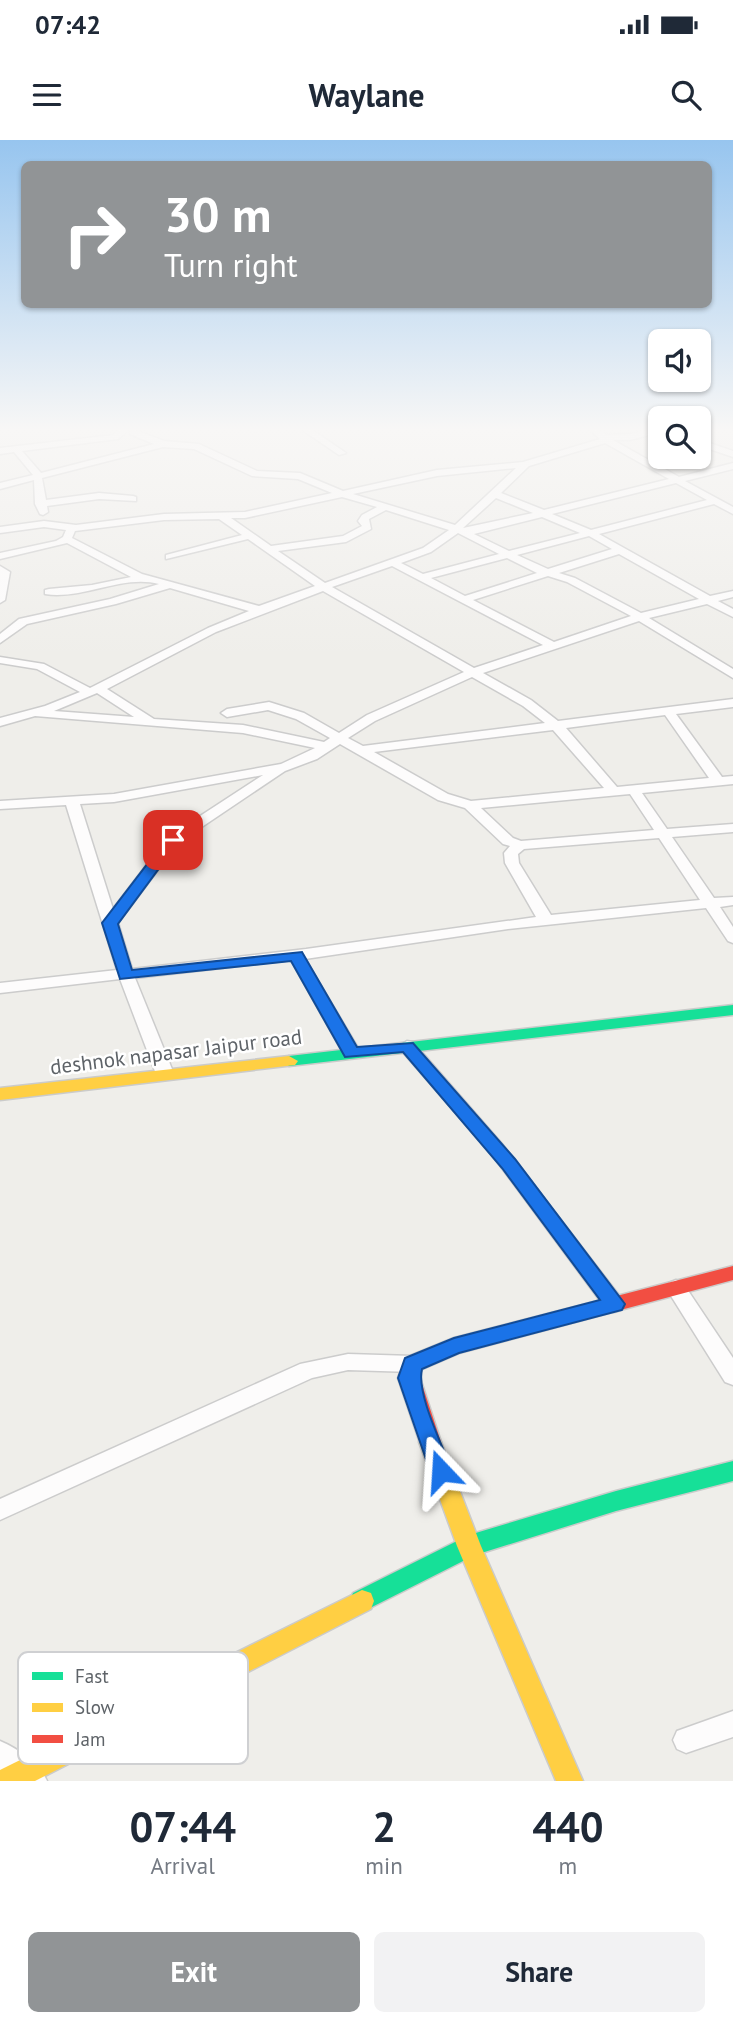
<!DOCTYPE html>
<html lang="en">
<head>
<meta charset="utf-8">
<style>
  body { margin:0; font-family:"PT Sans",sans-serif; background:#f2f2f3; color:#1f2937; height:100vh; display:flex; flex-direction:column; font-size:26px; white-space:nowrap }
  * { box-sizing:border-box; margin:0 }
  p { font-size:23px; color:#747a83 }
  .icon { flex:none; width:38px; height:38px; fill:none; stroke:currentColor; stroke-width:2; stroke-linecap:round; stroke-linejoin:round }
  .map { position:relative; height:1641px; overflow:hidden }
  .panel { display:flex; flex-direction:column; background:#fff; flex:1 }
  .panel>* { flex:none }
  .banner { position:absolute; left:21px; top:21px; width:691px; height:147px; border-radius:10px; box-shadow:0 2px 5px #0004; background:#919496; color:#fff; overflow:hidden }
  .fabs { position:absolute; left:648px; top:189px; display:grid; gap:14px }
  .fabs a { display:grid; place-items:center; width:63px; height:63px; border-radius:10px; background:#fff; box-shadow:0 2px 5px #0004; font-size:35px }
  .pin { position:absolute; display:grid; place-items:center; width:60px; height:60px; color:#fff; margin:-30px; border-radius:14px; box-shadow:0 4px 10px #0006 }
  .me { position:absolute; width:77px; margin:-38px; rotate:340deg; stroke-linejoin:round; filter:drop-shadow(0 0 5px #0008) }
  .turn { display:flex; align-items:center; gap:24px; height:147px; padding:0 28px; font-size:32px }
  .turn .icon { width:91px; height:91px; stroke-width:2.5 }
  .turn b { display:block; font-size:49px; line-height:60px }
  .eta { display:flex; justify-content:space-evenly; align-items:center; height:119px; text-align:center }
  .eta b { font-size:42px; font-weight:700; line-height:49px }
  .action { display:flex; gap:14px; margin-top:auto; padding:14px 28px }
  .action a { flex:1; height:80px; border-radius:10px; background:#919496; color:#fff; font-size:28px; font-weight:700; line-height:80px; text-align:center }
  .action a+a { background:#f2f2f3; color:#1f2937 }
  .status { display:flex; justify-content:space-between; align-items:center; height:49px; padding:0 35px; background:#fff; direction:ltr }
  .status svg { height:19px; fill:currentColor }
  header { display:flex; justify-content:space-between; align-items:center; height:91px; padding:0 28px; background:#fff; font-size:32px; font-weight:700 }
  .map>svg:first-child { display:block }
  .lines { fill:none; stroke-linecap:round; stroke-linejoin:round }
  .street-casing { stroke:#ccc; stroke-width:3 }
  .fast-casing { stroke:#cbcbca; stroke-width:3 }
  .slow-casing { stroke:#cbcbca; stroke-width:3 }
  .jam-casing { stroke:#cbcbca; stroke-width:3 }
  .street { fill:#fdfcfc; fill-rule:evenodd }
  .fast { fill:#16e098; fill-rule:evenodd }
  .slow { fill:#ffcf43; fill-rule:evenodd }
  .jam { fill:#f24e42; fill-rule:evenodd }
  .route { fill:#1a73e8; stroke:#114b97; stroke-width:2 }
  .labels { text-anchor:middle; stroke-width:5; stroke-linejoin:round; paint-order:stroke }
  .street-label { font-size:21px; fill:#5e6368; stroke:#fff }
  .key { fill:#fff; stroke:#cfd0d2; stroke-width:2 }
  .key-label { font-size:19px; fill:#5e6368 }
</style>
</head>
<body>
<div class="status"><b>07:42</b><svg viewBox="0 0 49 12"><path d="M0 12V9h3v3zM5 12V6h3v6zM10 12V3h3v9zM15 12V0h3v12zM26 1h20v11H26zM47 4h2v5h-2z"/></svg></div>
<header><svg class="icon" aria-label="menu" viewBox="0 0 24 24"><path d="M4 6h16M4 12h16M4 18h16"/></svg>Waylane<svg class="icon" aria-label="search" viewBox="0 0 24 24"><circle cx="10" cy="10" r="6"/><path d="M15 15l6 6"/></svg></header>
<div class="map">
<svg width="733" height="1641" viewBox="0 0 733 1641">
  <rect width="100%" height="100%" fill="#efeeea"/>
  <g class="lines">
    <g class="street-casing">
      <g id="street">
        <path d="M116 287H124L126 292 118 299 22 311 41 333 154 304 130 294V290L133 289 164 301 199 304 257 331 300 333 343 351 437 330 523 322 600 299 587 287H596L606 295 630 294 660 287V292L630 300H613L679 337 733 323V329L685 341 733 367V374L714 364 599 394 710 456 733 451V457L718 461 733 469V477L707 464 649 478 733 529V538L639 481 483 533 531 560 558 581 733 559V567L676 574 722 637 733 636V644L642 653 667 689 733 684V692L672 697 714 758 733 757V765L720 767 733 787V803L728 801 706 768 508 789 305 819 361 913 352 918 343 913 291 820 135 838 174 934 165 940 156 934 120 839 0 853V843L117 830 66 665 0 669V661L114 654 281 624 315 608 243 593 35 576 0 586V578L45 566 80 552 37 529 0 523V517L44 524 90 548 208 488 249 471 170 448 116 464 27 484 0 503V494L19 479 110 459 159 444C123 434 83 460 45 454V450L49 449 92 445 131 437 67 403 0 419V413L56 401 63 397 66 390 44 387 0 393V387L44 381 76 385 164 374 245 372 332 353 298 339 252 336 194 309 163 307 42 338 46 360 99 353 133 356 136 357V361L99 359 47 366 48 372 43 375 40 374 35 364 34 340 0 349V343L33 335 14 312 0 314V308L113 295 117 291ZM605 303 669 339 544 370 501 353 529 326ZM516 328 455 385 353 354 437 336ZM676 343 707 360 591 390 552 374ZM342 357 377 367 362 375 358 381 362 386 343 396 271 406 231 378H245ZM496 358 533 373 463 388ZM386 370 449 390 423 408 325 443 278 411 346 402 371 389 369 379ZM542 377 580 393 509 411 474 394ZM219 379 242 395 166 415V419L248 399 315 446 259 466 142 434 72 398 75 391 164 380ZM458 393 499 414 423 434 401 423 431 412ZM589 396 612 409 548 429 517 415ZM619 414 699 459 641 473 575 438 559 433ZM507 418 537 433 465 456 431 438ZM392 426 543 505 474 528 332 447ZM548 436 567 442 631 476 554 502 473 460ZM323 451 464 532 367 575 339 593 304 573 269 562 227 569 221 573 227 577 268 570 296 579 330 598 324 602 243 585 154 579 107 549 216 492ZM472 537 523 566 545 583 363 606 348 598 375 581ZM97 553 134 577 54 571ZM665 575 709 638 617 647 566 588ZM553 590 604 648 471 661 448 654 374 612ZM340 604 438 660 465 668 503 704 510 706 504 713 505 723 536 777 306 809 132 829 118 783 178 703 285 631 317 619ZM263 635 168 697 113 769 80 664 114 662ZM630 654 654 690 521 701 513 698 481 668ZM659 698 700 760 551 775 519 723 518 714 524 709Z"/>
        <polygon points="298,287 308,287 346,313 339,315"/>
        <polygon points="698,299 733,311 733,317 698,305"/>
        <polygon points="0,426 10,432 5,460 0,463"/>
        <polygon points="407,901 413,902 502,1004 621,1158 624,1164 621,1170 614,1172 607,1170 490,1012 401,910 399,906"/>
        <polygon points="676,1140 683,1143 733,1218 733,1245 725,1242 666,1148 669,1143"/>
        <polygon points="348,1214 413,1216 421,1218 424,1224 421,1230 413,1232 348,1230 312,1238 0,1380 0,1359 300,1224"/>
        <polygon points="733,1571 733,1597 686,1613 677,1609 673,1600 677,1591"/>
        <path d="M0 1601C17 1608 40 1624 47 1641H13L0 1631Z"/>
      </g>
    </g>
    <g class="fast-casing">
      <g id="fast">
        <polygon points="733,865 733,875 289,926 280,921 289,916"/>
        <polygon points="733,1321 733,1341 616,1371 475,1415 362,1472 353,1469 350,1461 353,1453 469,1395 616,1351"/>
      </g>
    </g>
    <g class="slow-casing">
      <g id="slow">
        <polygon points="289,916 298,921 295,925 0,960 0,948"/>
        <polygon points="430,1293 438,1295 441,1302 481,1406 583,1641 556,1641 457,1406 419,1302 422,1295"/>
        <polygon points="362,1450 371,1453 374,1461 371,1469 35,1641 0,1641 0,1630"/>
      </g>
    </g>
    <g class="jam-casing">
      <polygon id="jam" points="733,1126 733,1140 459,1213 422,1229 420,1238 441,1302 438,1309 430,1311 422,1309 398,1238 405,1218 454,1198"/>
    </g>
    <use href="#street" class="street"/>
    <use href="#fast" class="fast"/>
    <use href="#slow" class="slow"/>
    <use href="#jam" class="jam"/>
  </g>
  <linearGradient id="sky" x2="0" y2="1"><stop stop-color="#97c5ef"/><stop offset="0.56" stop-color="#f8f7f6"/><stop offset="1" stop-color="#f8f7f6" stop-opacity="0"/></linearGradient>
  <rect width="733" height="517" fill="url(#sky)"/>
  <path class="route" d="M173 696 180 700 118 784 132 830 302 812 357 907 413 903 515 1019 625 1164 622 1170 459 1213 422 1229C416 1254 443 1306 452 1331L449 1338 441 1341 433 1338 430 1331 398 1238 405 1218 454 1198 600 1160 502 1028 403 912 345 917 291 821 120 839 102 783 168 697Z"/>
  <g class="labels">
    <g class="street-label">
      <text transform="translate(176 912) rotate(-7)" y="7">deshnok napasar Jaipur road</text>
    </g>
  </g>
  <rect x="18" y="1512" width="230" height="112" rx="10" class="key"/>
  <rect x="32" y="1532" width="31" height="8" fill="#16e098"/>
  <rect x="32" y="1563" width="31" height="9" fill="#ffcf43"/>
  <rect x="32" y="1595" width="31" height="8" fill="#f24e42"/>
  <g class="key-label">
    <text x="75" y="1543">Fast</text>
    <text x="75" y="1574">Slow</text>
    <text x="75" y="1606">Jam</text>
  </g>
</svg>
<div class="fabs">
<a><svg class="icon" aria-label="sound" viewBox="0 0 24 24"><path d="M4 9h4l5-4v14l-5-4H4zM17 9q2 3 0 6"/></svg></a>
<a><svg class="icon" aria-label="search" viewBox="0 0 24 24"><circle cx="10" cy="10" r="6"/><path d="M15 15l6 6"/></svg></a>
</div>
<div class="pin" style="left:173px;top:700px;background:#d93025"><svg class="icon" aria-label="arrive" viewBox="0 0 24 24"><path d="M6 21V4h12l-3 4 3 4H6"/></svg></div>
<svg class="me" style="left:441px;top:1331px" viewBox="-20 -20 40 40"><path d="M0-17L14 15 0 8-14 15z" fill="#1a73e8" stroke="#fff" stroke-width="4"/></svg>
<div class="banner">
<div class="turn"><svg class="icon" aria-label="right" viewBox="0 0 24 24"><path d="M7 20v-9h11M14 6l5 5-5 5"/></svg><div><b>30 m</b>Turn right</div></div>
</div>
</div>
<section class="panel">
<div class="eta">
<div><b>07:44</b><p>Arrival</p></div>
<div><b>2</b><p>min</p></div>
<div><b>440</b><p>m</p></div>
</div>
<div class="action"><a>Exit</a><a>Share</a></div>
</section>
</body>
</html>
